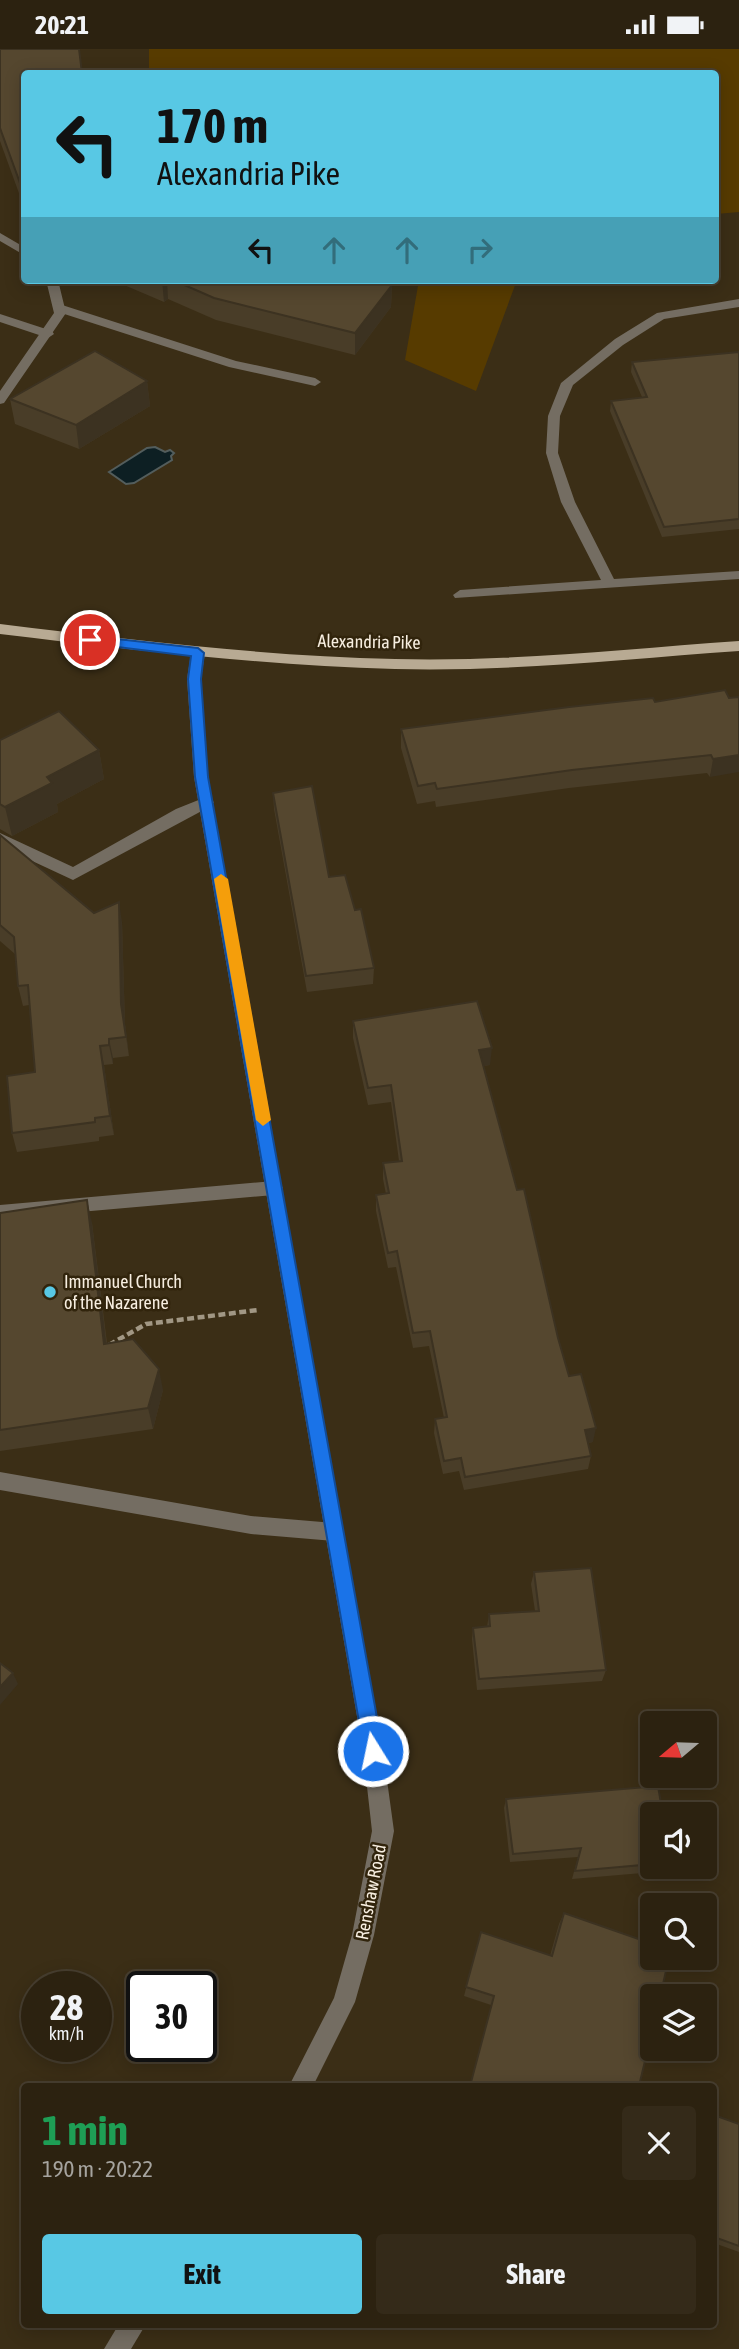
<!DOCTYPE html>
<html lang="en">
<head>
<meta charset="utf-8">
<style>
  body { margin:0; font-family:"Asap Condensed",sans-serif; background:#342a19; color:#f1f3f6; height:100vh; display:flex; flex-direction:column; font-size:26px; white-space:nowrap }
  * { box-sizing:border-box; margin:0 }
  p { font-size:23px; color:#a6a49f }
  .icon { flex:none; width:38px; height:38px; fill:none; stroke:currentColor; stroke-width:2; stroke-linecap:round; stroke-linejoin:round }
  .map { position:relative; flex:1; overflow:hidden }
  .panel { position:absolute; left:21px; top:2034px; width:696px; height:245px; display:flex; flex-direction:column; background:#2c2210; border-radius:7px; box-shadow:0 4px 18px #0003,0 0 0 2px #483f30 }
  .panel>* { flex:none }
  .top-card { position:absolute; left:21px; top:21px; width:698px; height:214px; border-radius:7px; box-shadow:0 4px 18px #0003,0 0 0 2px #483f30; background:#58c8e4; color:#111; overflow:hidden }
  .needle { width:46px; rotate:251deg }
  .buttons { position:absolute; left:640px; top:1662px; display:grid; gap:14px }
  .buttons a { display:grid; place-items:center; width:77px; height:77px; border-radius:7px; background:#2c2210; box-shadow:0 4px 18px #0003,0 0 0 2px #483f30; font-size:35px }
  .speed { position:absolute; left:21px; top:1922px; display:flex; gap:14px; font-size:35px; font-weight:700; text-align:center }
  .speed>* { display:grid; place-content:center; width:91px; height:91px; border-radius:50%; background:#2c2210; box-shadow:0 4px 18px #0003,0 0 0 2px #483f30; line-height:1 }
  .speed small { font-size:18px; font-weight:400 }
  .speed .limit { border:4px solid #111; border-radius:10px; background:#fff; color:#111 }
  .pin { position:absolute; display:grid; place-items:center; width:60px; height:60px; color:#fff; margin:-30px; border:4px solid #fff; border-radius:50%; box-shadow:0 2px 7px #0007 }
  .me { position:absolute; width:77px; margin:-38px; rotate:350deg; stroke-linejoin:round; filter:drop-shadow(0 0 5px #0008) }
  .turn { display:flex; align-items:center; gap:24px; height:147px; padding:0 21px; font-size:32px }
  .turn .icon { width:91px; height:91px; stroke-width:2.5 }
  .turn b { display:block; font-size:49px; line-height:60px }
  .lanes { display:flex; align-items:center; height:66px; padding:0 21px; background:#0003; justify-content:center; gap:35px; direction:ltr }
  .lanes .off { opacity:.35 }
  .round { display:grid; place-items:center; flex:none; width:74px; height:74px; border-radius:7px; background:#342a19 }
  .headline { display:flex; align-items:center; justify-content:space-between; height:119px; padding:0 21px }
  h1 { font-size:42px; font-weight:700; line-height:52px; color:#1e9e55 }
  .button { display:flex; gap:14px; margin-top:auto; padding:14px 21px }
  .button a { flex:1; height:80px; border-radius:7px; background:#58c8e4; color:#111; font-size:28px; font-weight:700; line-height:80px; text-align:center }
  .button a+a { background:#342a19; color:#f1f3f6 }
  .status { display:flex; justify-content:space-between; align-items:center; height:49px; padding:0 35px; background:#2c2210; direction:ltr }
  .status svg { height:19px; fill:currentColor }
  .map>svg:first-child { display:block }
  .green { fill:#573b00 }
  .water { fill:#0d1f23; stroke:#535d5c; stroke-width:2 }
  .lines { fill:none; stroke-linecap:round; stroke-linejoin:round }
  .path { stroke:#a19784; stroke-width:4.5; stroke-dasharray:7 3.5; stroke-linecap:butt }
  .lane { fill:#746d62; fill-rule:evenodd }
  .street { fill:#746d62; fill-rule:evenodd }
  .primary { fill:#b8aa93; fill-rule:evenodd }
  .wall { fill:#493d28 }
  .shaded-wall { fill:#3c3221 }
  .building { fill:#55472f; stroke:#3c3221; stroke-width:2 }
  .route { fill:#1a73e8; stroke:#114b97; stroke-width:2 }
  .slow { fill:#f59e0b }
  .poi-dot { fill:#58c8e4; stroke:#31240c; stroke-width:2.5 }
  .labels { text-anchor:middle; stroke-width:5; stroke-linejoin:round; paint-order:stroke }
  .street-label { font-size:18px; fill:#f7eee0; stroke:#31240c }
  .poi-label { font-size:18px; fill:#f7eee0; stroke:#31240c; text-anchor:start }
</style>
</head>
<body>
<div class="status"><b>20:21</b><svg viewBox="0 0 49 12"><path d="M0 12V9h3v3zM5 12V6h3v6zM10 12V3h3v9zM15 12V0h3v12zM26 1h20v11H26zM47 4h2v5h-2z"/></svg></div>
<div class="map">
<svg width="739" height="2300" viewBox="0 0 739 2300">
  <rect width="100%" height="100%" fill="#3b2e16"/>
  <g class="green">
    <polygon points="149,0 739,0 739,163 716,165 716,24 149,24"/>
    <polygon points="419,231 517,231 476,342 405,311"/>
  </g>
  <polygon class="water" points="155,398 165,403 170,401 174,404 171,407 172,411 134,434 126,435 109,423 147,399"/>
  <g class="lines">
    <polyline class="path" points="109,1296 146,1275 258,1261"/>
    <g class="lane">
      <polygon points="739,250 739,258 664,270 623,296 573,336 560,367 558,404 575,453 614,530 739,522 739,530 455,549 453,546 460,541 601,531 561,453 546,404 548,367 561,334 615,290 657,264"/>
      <polygon points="59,255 236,312 315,329 321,333 315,337 229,318 55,262 53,259"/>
      <polygon points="0,265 52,282 54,285 48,289 0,273"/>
      <polygon points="206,748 214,753 211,757 73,831 0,797 0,784 73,818 176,760"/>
      <polygon points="274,1132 280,1134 283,1139 280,1144 274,1146 0,1170 0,1156"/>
      <polygon points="0,1423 251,1467 334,1474 341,1477 344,1483 341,1489 334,1492 251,1485 0,1441"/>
    </g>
    <g class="street">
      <polygon points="0,184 24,198 24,206 0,192"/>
      <polygon points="46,231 58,231 66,264 4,354 0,355 0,342 54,264"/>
      <polygon points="198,599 205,604 201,630 208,728 383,1702 394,1782 374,1886 355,1953 313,2037 289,2037 334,1949 352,1886 372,1782 363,1702 194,728 187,630 191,604"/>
      <polygon points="119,2275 146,2275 131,2300 104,2300"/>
    </g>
    <path class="primary" d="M0 575C132 591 263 607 395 610 510 613 625 600 739 592V602C625 610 510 623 395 620 263 616 132 601 0 585Z"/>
  </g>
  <g class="wall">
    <polygon points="0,0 24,24 24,158 0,92"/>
    <polygon points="116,231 370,231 392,236 391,258 355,306 216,271 168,250 164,253 117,233"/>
    <polygon points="739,303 739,480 662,488 610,362 611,352 642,348 631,323 632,313"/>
    <polygon points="147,332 150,357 79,400 15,375 10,350"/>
    <polygon points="729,649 710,728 707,724 569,739 436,758 435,752 417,755 401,699 401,680 655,653"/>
    <polygon points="0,691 99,701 104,730 57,755 58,763 12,787 0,780"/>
    <polygon points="273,744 329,828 355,861 374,919 373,935 307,943 274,760"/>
    <polygon points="0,786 94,864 122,873 125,975 129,1007 113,1009 113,1015 104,1016 114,1086 99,1088 99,1092 17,1103 12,1084 35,1023 29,956 23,957 18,937 15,905 0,892"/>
    <polygon points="353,972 490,1016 483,1017 517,1141 569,1327 593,1393 588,1394 591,1407 588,1420 464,1441 459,1422 443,1425 434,1384 435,1370 444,1369 429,1297 413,1299 396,1218 388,1219 376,1162 376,1146 386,1145 383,1130 383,1114 399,1112 391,1053 368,1056 353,989"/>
    <polygon points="0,1164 92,1174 107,1294 163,1341 153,1380 0,1402"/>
    <polygon points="534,1523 606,1621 602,1632 477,1641 472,1590 473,1579 487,1578 489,1565 535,1562 531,1535"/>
    <polygon points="506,1750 653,1766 653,1818 668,1818 666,1822 572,1830 578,1808 510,1813 504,1759"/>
    <polygon points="564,1864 639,2037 491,1956 464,1947 481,1883 550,1907 559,1875"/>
    <polygon points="714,2066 739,2075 739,2203 714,2194"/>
  </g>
  <g class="shaded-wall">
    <polygon points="162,231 167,231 168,250 164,253"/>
    <polygon points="392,236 391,258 355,306 355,284"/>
    <polygon points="147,332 150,357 79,400 76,376"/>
    <polygon points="99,701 104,730 57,755 58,763 12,787 5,758 47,728"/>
    <polygon points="739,706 739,723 710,728 713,710"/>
    <polygon points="119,853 122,873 125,975 129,1007 121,955"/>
    <polygon points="109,990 113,1009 113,1015 109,996"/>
    <polygon points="100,997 104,1016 114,1086 110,1067"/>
    <polygon points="492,999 490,1016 478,1018 479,1001"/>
    <polygon points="87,1151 92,1174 109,1316 104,1295"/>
    <polygon points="159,1320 163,1341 153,1380 148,1359"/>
    <polygon points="596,1379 593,1393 582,1395 585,1381"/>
    <polygon points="13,1624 18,1635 0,1656 0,1638"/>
  </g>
  <g class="building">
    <polygon points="0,0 79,0 82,24 24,24 24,145 0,79"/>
    <polygon points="173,231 370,231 392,236 355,284 214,249"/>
    <polygon points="95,302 147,332 76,376 10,350"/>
    <polygon points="739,303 739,470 664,478 611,352 647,348 632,313"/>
    <polygon points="725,641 729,649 739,648 739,706 713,710 711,706 572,721 437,740 435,734 418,737 401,680 569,658 653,649 655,653"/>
    <polygon points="59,662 99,701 47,728 52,734 5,758 0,755 0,691"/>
    <polygon points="312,737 329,828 345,826 355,861 361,860 374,919 306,927 273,744"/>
    <polygon points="0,786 94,864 119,853 121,955 126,988 109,990 109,996 100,997 110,1067 95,1069 95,1073 12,1084 7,1027 35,1023 28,936 18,937 14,888 0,876"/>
    <polygon points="477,952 492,999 479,1001 517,1141 524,1140 558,1289 569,1327 581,1325 596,1379 585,1381 591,1407 465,1428 461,1409 444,1412 435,1370 447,1368 430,1282 413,1284 397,1202 388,1204 376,1146 389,1144 383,1114 402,1112 391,1036 368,1039 353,972"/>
    <polygon points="87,1151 104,1295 133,1290 159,1320 148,1359 0,1381 0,1164"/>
    <polygon points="591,1519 606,1621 479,1630 473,1579 490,1577 489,1565 539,1562 534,1523"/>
    <polygon points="0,1614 13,1624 0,1638"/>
    <polygon points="658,1737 663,1766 653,1766 653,1815 575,1822 581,1799 513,1805 506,1750"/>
    <polygon points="564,1864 653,1895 653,1909 669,1909 660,1948 653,1948 653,1979 639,2037 470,2037 494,1947 466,1938 481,1883 552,1907"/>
    <polygon points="714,2066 739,2075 739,2197 714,2188"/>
  </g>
  <polygon class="route" points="90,587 198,599 204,604 201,630 208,728 383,1702 380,1708 373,1711 367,1708 364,1702 195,728 188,630 191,607 85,594 83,591"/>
  <polygon class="slow" points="221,825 228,830 271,1071 263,1077 256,1071 214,830"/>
  <circle class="poi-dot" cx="50" cy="1243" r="7"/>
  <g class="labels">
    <g class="street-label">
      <text transform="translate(369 593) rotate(1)" y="6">Alexandria Pike</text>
      <text transform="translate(371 1843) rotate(-79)" y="6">Renshaw Road</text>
    </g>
    <g class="poi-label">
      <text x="64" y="1239">Immanuel Church<tspan x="64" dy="21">of the Nazarene</tspan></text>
    </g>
  </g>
</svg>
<div class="buttons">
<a><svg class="needle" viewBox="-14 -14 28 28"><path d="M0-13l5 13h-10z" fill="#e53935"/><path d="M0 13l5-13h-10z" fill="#a6a49f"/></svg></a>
<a><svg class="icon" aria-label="sound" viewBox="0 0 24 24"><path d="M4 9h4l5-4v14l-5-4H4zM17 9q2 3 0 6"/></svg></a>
<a><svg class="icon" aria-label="search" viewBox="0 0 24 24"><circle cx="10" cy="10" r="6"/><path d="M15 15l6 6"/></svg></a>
<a><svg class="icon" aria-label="layers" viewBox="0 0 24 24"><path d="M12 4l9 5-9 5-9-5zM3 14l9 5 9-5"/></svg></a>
</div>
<div class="speed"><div>28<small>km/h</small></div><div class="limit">30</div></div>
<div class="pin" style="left:90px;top:591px;background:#d93025"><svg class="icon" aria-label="arrive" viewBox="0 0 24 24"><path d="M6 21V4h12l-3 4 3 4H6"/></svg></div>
<svg class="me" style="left:373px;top:1702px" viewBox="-20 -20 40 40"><circle r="17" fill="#1a73e8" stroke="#fff" stroke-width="3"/><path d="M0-11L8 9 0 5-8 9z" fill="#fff"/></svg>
<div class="top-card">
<div class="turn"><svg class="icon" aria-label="left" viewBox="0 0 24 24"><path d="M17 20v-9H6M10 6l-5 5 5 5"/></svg><div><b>170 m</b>Alexandria Pike</div></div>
<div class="lanes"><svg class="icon" aria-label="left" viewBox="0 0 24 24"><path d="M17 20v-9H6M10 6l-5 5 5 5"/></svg><svg class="icon off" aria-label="ahead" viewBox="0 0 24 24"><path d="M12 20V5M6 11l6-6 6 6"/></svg><svg class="icon off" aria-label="ahead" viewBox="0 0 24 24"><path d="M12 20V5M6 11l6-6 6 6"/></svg><svg class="icon off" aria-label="right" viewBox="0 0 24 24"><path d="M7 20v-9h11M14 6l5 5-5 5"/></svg></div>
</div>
<section class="panel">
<div class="headline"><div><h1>1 min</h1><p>190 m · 20:22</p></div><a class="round"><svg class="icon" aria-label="close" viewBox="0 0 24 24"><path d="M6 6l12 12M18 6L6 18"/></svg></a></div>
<div class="button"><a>Exit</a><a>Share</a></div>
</section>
</div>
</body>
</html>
